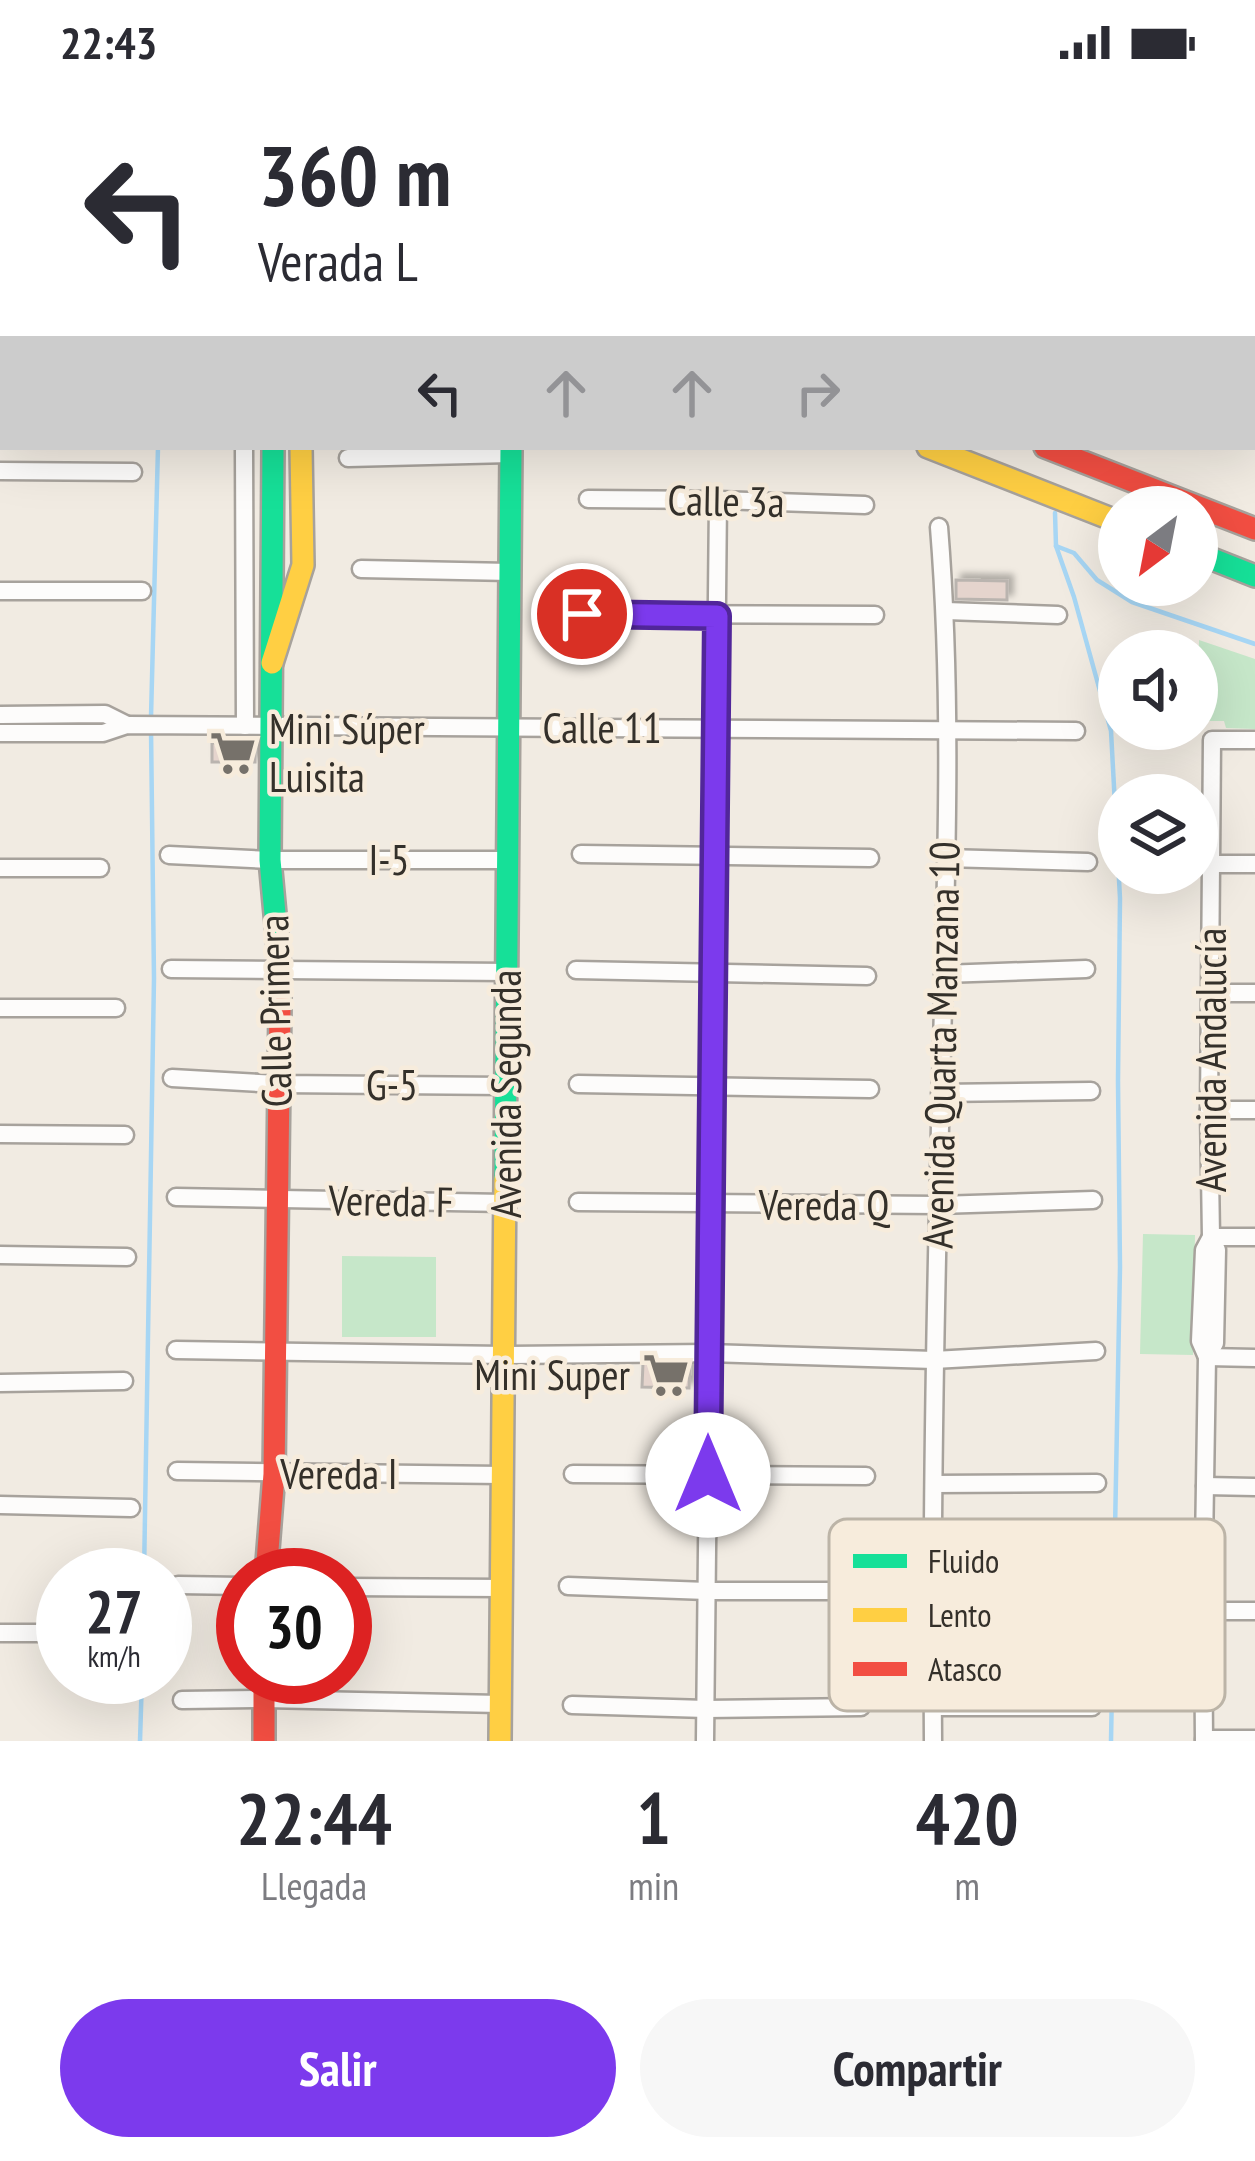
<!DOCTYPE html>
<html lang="es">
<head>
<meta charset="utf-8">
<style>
  body { margin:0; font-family:"PT Sans Narrow",sans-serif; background:#f7f7f7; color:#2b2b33; height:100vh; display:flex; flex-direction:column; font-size:45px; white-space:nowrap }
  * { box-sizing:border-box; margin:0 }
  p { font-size:39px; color:#7c7c81 }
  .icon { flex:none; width:66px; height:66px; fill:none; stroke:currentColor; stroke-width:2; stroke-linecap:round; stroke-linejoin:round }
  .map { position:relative; height:1657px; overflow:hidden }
  .side { display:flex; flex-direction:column; background:#fff; flex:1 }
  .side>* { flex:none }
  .banner { position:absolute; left:0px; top:0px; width:1257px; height:366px; box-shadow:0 12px 48px #0002; background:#fff; color:#2b2b33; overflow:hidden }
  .needle { width:78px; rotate:212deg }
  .tools { position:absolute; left:1098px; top:402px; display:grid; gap:24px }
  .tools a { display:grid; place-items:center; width:120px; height:120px; border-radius:50%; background:#fff; box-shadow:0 12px 48px #0002; font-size:60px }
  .speed { position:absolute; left:36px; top:1464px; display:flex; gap:24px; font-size:60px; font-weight:700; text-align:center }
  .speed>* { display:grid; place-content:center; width:156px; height:156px; border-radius:50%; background:#fff; box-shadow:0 12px 48px #0002; line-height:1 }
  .speed small { font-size:30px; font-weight:400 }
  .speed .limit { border:18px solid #d22; background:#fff; color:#111 }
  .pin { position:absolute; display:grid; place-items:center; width:102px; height:102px; color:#fff; margin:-51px; border:6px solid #fff; border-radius:50%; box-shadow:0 3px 12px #0007 }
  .me { position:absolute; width:132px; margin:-66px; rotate:0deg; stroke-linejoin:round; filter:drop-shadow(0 0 9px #0008) }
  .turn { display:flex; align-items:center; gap:42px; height:252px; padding:0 60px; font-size:54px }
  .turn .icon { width:156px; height:156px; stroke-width:2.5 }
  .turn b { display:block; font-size:84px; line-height:102px }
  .lanes { display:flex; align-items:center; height:114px; padding:0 60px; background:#0003; justify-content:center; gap:60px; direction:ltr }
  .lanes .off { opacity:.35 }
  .eta { display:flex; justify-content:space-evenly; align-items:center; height:204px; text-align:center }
  .eta b { font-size:72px; font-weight:700; line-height:84px }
  .primary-button { display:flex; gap:24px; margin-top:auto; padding:24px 60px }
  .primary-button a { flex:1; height:138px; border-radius:72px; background:#7c3aed; color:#fff; font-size:48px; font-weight:700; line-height:138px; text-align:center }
  .primary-button a+a { background:#f7f7f7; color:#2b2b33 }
  .status { display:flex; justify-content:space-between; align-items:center; height:84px; padding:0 60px; background:#fff; direction:ltr }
  .status svg { height:33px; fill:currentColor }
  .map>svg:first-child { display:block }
  .green { fill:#c6e7c9 }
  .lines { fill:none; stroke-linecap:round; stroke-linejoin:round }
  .stream { stroke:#a7d6f4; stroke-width:4.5 }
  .building { fill:#e5d4cd; stroke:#bab4af; stroke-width:3; filter:url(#shadow) }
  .lane-casing { stroke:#a7a29c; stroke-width:12 }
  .street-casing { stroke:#a7a29c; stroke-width:21 }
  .fast-casing { stroke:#a7a29c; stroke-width:26 }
  .slow-casing { stroke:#a7a29c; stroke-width:26 }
  .jam-casing { stroke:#a7a29c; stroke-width:26 }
  .lane { stroke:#fdfcfb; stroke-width:8 }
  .street { stroke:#fdfcfb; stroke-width:16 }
  .fast { stroke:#16e098; stroke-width:21 }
  .slow { stroke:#ffcf43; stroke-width:21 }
  .jam { stroke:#f24e42; stroke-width:21 }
  .route-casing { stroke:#51269a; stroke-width:30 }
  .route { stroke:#7c3aed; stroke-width:21 }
  .labels { text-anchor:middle; stroke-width:9; stroke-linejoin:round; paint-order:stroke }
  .street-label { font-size:42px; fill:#34302a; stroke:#f7ecdc }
  .poi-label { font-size:42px; fill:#34302a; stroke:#f7ecdc; text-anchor:start }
  .key { fill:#f7ecdc; stroke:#bcb4a7; stroke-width:3 }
  .key-label { font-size:33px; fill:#34302a }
</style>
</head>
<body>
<div class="status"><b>22:43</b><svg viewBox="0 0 49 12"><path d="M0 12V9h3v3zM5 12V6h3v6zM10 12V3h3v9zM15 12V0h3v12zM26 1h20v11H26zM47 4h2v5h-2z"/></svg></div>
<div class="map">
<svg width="1255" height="1657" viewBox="0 0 1255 1657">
  <defs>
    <filter id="shadow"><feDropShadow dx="5.5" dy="-5.5" stdDeviation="3" flood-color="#0004"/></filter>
  </defs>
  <rect width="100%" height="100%" fill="#f1ebe2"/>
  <g class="green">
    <polygon points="1199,556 1255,575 1255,645 1226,644 1224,637 1197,637"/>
    <polygon points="1143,1150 1195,1151 1193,1271 1140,1270"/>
    <polygon points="342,1172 436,1173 436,1253 342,1253"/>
  </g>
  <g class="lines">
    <g class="stream">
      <polyline points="159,3 159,0"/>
      <polyline points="1055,429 1056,462 1074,513 1111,647 1120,814 1118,997 1120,1183 1111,1657"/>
      <polyline points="1056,462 1074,469 1097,496 1132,518 1255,560"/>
      <polyline points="151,633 158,363"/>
      <polyline points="144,1491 154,894 151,645"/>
      <polyline points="140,1657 142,1593"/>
    </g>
  </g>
  <g class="building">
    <rect x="756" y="0" width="186" height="3"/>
    <rect x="1044" y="0" width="91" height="3"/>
    <polygon points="956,496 1007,497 1007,516 956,515"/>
    <rect x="212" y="659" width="43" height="19"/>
    <polygon points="643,1279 690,1280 689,1304 642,1303"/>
  </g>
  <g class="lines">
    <g class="lane-casing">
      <polyline id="lane" points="1007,3 1007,0"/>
    </g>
    <g class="street-casing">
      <g id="street">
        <polyline points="0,199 1,199"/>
        <polyline points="244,363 245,642"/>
        <polyline points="348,374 511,370"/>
        <polyline points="0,387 133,388"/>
        <polyline points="588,415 718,416 865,421"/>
        <polyline points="361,485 510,488"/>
        <polyline points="0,507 142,507"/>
        <polyline points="946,527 1058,531"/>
        <polyline points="582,530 875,531"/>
        <polyline points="0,631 105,630 127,641"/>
        <polyline points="0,649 103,649 127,641 1076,647"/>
        <polyline points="581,770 870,774"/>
        <polyline points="169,771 270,776 508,776"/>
        <polyline points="946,774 1088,778"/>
        <polyline points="1211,780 1255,780"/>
        <polyline points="0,784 100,784"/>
        <polyline points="171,885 507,888"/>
        <polyline points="576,886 867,892"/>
        <polyline points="943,890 1086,885"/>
        <polyline points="1210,909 1255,909"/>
        <polyline points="0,924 116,924"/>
        <polyline points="172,994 278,1000 506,1002"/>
        <polyline points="578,1000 870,1005"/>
        <polyline points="940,1009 1091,1007"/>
        <polyline points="1209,1026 1255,1026"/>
        <polyline points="0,1050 125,1051"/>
        <polyline points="176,1113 505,1119"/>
        <polyline points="578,1118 938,1121 1093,1116"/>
        <polyline points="1211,1153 1255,1153"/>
        <polyline points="0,1171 127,1173"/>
        <polyline points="176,1266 504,1271 709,1269 934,1276 1096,1267"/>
        <polyline points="1207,1273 1215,1259 1217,1166 1211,1153 1209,1026 1212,656 1255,656"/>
        <polyline points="1207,1273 1255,1274"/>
        <polyline points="0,1299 124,1297"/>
        <polyline points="177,1387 502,1391"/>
        <polyline points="573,1390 866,1392"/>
        <polyline points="934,1400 1097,1399"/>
        <polyline points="1205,1402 1255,1403"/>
        <polyline points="0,1421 131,1424"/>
        <polyline points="178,1501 243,1502"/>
        <polyline points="568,1502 707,1507 859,1507"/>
        <polyline points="345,1503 501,1504"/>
        <polyline points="933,1516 1094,1518"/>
        <polyline points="1203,1527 1255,1527"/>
        <polyline points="0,1549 63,1549"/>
        <polyline points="182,1616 264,1615 500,1620"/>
        <polyline points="572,1621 706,1625 861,1623"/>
        <polyline points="933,1623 1092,1623"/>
        <polyline points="1204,1655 1255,1655"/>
        <polyline points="705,1657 718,416"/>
        <path d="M933 1657C931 1426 936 1194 942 963 946 790 953 616 939 443"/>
        <polyline points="1204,1657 1203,1527 1207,1273 1200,1257 1204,1166 1211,1153"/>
      </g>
    </g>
    <g class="fast-casing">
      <g id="fast">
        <polyline points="212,0 214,3"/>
        <polyline points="282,0 282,3"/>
        <polyline points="273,363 270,776 280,884 280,920"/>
        <polyline points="1197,469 1255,492"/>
        <polyline points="505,1094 511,363"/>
      </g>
    </g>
    <g class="slow-casing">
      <g id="slow">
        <polyline points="0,86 3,87"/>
        <polyline points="928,363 1119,438"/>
        <polyline points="272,579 303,481 301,363"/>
        <polyline points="500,1657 505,1094"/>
      </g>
    </g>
    <g class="jam-casing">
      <g id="jam">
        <polyline points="328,0 330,3"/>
        <polyline points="0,43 3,43"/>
        <polyline points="1045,363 1255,445"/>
        <polyline points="266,1491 274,1390 280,920"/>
        <polyline points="264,1593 264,1657"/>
      </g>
    </g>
    <use href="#lane" class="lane"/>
    <use href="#street" class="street"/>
    <use href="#fast" class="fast"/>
    <use href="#slow" class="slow"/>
    <use href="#jam" class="jam"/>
  </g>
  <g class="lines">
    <g class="route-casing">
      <polyline id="route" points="582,530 717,532 708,1391"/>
    </g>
    <use href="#route" class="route"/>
  </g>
  <defs>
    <g id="supermarket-bare" transform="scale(3.6)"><path d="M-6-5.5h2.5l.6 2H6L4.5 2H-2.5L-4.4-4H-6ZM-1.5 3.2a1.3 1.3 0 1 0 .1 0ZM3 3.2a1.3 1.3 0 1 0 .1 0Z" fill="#76716a" stroke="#f7ecdc" stroke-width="2.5" paint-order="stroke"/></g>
  </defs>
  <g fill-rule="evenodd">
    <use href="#supermarket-bare" x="233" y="669"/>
    <use href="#supermarket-bare" x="666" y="1291"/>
  </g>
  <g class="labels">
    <g class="street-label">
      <text transform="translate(726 417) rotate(1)" y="15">Calle 3a</text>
      <text x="602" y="659">Calle 11</text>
      <text x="389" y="791">I-5</text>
      <text transform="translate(275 927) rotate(-91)" y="15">Calle Primera</text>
      <text transform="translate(941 961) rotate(-89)" y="15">Avenida Quarta Manzana 10</text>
      <text transform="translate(1211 976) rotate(-90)" y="15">Avenida Andalucía</text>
      <text x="392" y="1016">G-5</text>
      <text transform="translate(506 1010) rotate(-90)" y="15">Avenida Segunda</text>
      <text transform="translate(391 1117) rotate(1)" y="15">Vereda F</text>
      <text x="824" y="1136">Vereda Q</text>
      <text x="339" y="1405">Vereda I</text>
    </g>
    <g class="poi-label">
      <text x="269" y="660">Mini Súper<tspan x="269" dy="48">Luisita</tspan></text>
      <text x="630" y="1306" text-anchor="end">Mini Super</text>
    </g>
  </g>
  <rect x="829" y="1435" width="396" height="192" rx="18" class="key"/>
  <rect x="853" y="1470" width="54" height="14" fill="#16e098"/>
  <rect x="853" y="1524" width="54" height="14" fill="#ffcf43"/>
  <rect x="853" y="1578" width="54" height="14" fill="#f24e42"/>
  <g class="key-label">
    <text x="928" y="1489">Fluido</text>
    <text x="928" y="1543">Lento</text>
    <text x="928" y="1597">Atasco</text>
  </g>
</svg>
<div class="tools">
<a><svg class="needle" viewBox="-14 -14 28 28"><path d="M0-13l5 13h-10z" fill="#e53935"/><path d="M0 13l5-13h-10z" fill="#7c7c81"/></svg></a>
<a><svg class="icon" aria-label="sound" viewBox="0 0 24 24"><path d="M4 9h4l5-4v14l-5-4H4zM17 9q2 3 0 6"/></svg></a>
<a><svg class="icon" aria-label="layers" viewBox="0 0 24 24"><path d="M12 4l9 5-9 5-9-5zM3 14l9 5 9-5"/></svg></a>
</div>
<div class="speed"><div>27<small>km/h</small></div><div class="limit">30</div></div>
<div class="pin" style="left:582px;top:530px;background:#d93025"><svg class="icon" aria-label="arrive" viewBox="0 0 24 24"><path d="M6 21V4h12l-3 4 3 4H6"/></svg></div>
<svg class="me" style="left:708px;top:1391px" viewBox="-20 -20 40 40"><circle r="19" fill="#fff"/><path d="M0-13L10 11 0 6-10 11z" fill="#7c3aed"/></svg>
<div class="banner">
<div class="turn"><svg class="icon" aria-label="left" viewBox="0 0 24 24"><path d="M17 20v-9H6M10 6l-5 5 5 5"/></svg><div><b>360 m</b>Verada L</div></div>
<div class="lanes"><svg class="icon" aria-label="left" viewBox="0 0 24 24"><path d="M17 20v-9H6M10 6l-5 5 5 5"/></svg><svg class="icon off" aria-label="ahead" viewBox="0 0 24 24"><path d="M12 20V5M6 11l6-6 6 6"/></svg><svg class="icon off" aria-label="ahead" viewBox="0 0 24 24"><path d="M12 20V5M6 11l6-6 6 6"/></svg><svg class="icon off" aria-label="right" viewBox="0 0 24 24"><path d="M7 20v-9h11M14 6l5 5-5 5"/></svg></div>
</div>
</div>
<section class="side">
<div class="eta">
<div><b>22:44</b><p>Llegada</p></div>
<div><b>1</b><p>min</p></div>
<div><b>420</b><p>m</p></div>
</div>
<div class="primary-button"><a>Salir</a><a>Compartir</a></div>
</section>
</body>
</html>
